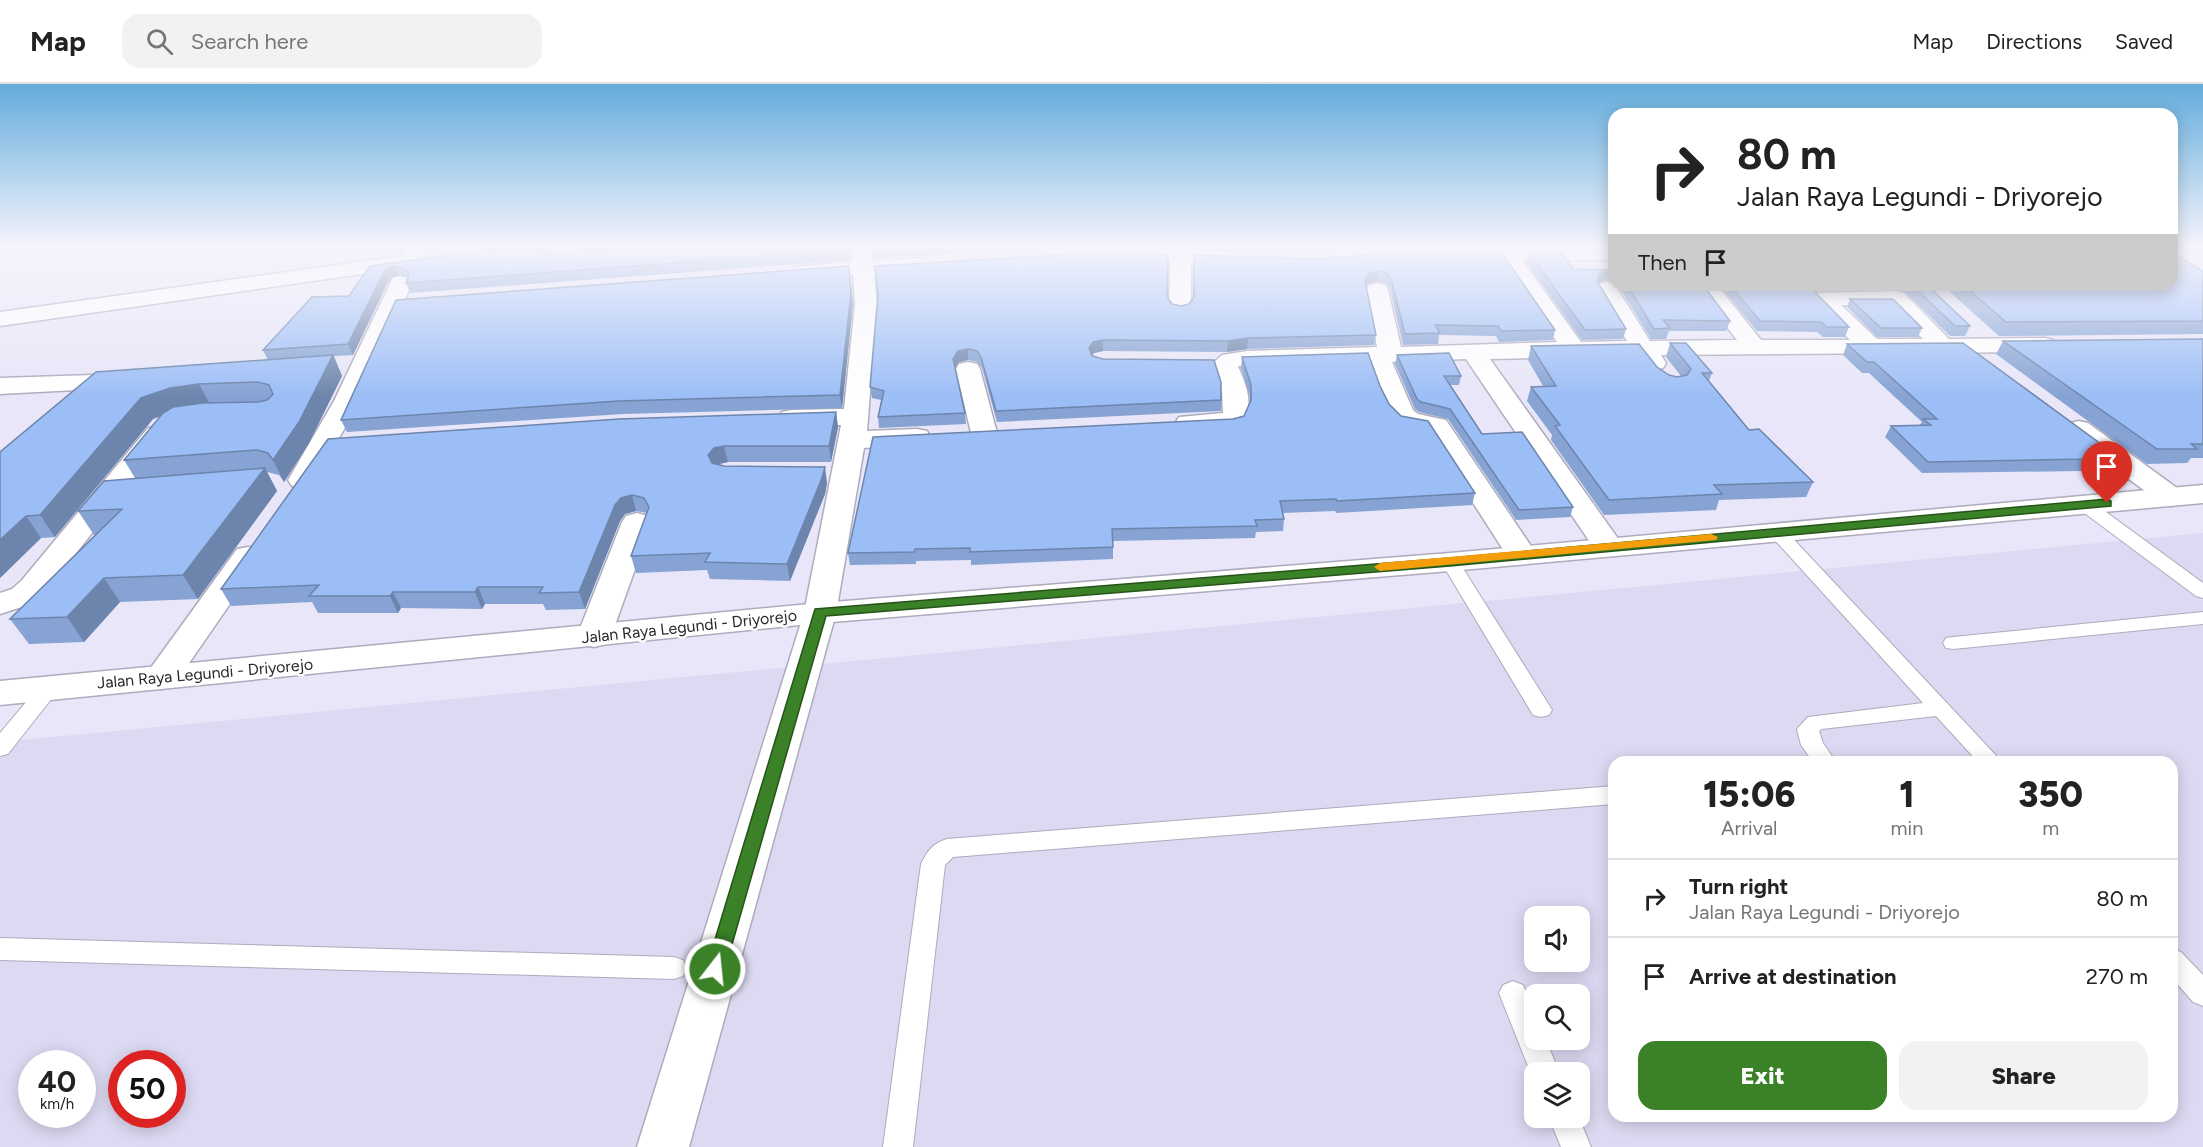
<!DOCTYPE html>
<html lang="en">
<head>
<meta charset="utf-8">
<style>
  body { margin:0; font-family:Figtree,sans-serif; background:#f2f2f2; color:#222; height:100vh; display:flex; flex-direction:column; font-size:22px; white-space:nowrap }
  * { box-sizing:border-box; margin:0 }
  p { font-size:20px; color:#767676 }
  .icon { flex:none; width:33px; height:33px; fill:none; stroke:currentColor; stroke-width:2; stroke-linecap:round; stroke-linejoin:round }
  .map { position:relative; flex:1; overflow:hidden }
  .panel { position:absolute; left:1608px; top:672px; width:570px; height:366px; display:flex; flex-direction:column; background:#fff; border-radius:18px; box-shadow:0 3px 15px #0003 }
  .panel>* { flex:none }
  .guide { position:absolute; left:1608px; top:24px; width:570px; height:183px; border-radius:18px; box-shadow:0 3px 15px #0003; background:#fff; color:#222; overflow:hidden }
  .fabs { position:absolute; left:1524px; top:822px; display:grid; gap:12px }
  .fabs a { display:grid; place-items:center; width:66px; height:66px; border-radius:12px; background:#fff; box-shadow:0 3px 15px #0003; font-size:30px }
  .speed { position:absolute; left:18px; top:966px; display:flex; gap:12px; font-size:30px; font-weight:700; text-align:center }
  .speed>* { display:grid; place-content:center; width:78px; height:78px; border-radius:50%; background:#fff; box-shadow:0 3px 15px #0003; line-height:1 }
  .speed small { font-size:15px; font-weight:400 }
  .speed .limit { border:9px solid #d22; background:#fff; color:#111 }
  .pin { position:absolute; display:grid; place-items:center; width:51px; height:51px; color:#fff; margin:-62px -26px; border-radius:50% 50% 50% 0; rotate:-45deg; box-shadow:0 0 6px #0007 }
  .pin .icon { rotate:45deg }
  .me { position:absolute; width:66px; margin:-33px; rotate:16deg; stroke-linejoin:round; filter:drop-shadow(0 0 4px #0008) }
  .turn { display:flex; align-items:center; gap:21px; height:126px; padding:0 30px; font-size:27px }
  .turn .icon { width:78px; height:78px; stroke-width:2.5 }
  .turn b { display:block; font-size:42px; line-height:51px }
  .then { display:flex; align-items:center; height:57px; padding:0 30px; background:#0003; gap:12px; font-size:22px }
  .eta { display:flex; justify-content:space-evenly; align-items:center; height:102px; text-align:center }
  .eta b { font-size:36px; font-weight:800; line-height:42px }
  .button { display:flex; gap:12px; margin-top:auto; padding:12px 30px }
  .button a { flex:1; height:69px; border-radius:18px; background:#3a8127; color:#fff; font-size:24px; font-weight:800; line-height:69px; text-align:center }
  .button a+a { background:#f2f2f2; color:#222 }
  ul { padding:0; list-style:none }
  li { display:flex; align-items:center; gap:18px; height:78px; padding:0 30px; border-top:2px solid #e0e0e0 }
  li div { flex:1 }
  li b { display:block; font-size:22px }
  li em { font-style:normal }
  header { display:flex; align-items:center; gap:36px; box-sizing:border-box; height:84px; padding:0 30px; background:#fff; border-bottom:2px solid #e0e0e0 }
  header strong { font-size:28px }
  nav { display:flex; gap:33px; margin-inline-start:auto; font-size:21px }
  .search { width:420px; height:54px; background:#f2f2f2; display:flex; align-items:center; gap:15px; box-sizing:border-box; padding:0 21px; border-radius:18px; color:#767676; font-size:22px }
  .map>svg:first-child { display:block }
  .built { fill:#dcd9f2; fill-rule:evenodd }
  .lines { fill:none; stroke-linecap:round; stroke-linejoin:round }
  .service-casing { stroke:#adabbc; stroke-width:2 }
  .minor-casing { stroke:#adabbc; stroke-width:3 }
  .secondary-casing { stroke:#adabbc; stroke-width:3 }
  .primary-casing { stroke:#adabbc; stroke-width:3 }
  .service { fill:#fff; fill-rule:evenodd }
  .minor { fill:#fff; fill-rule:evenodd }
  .secondary { fill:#fff; fill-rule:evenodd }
  .primary { fill:#fff; fill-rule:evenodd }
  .wall { fill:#86a3d4 }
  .shaded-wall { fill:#6d85ac }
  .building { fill:#9cbef6; stroke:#6d85ac; stroke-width:1.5 }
  .route { fill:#3a8127; stroke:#265419; stroke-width:1.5 }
  .slow { fill:#f59e0b }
  .labels { text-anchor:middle; stroke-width:5; stroke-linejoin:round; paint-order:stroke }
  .street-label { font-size:16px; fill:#28272d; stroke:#fff }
</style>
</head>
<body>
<header>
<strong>Map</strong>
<div class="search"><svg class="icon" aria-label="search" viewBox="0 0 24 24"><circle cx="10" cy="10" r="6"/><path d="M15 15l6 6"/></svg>Search here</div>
<nav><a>Map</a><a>Directions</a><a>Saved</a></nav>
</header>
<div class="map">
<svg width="2203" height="1063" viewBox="0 0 2203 1063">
  <rect width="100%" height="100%" fill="#e8e6f8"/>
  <path class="built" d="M2203 449V1063H0V658ZM1614 678H2172V1032H1614ZM1534 832H1580V878H1534ZM1534 910H1580V956H1534ZM32 980H82V1030H32ZM122 980H172V1030H122ZM1534 988H1580V1034H1534Z"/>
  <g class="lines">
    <g class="service-casing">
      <g id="service">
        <polygon points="2085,416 2091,417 2203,499 2203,514 2196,512 2079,425 2076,421 2079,417"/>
        <polygon points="1778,444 1784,445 2002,678 1978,678 1936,632 1822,645 1819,647 1823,659 1836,678 1813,678 1801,661 1797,645 1808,633 1923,619 1772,453 1769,449 1772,445"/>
        <polygon points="1450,472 1457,474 1459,478 1549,621 1552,626 1549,631 1541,633 1533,631 1441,478 1443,474"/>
        <polygon points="2203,528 2203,540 1953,565 1946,564 1943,559 1946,554 1953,553"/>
        <polygon points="49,597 56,599 59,604 56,609 8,670 0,672 0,649 42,599"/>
        <path d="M1614 702V720L953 773 945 781 913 1063H883L921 780C927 767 933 759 947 755Z"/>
        <polygon points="0,854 674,873 683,876 687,884 683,892 674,895 0,876"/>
        <polygon points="2172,865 2181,868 2203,891 2203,922 2193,918 2172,894"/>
        <polygon points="1513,897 1523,901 1534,928 1534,956 1546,956 1559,988 1534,988 1534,997 1499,909 1503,901"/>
        <polygon points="1549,1034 1579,1034 1591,1063 1561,1063"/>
      </g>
    </g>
    <g class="minor-casing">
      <g id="minor">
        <polygon points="404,164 424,164 422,177 360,317 312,402 302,405 292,402 288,396 334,317 397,185 0,242 0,228 402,172"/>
        <polygon points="851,164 871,164 873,177 920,174 927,176 930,180 927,184 920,186 874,190 877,220 867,347 917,345 927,347 930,353 927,359 864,364 836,529 832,536 820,539 808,536 804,529 841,341 791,342 782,340 778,334 782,328 791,326 844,325 855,220 853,191 804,194 796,193 793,188 796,183 804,182 852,178"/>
        <polygon points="1124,164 1238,167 1245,169 1248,173 1245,177 1238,179 1191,178 1191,223 1188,228 1180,230 1172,228 1169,223 1170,177 1117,174 1114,170 1117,166"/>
        <polygon points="1332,164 1352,164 1355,175 1352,179 1345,181 1338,179"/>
        <path d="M1457 164H1614V176H1522L1581 258 1627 257 1596 205 1599 200 1607 198 1615 201 1650 257 1737 256 1695 201H1717L1761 256H1850L1817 223 1813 214 1816 209 1896 207 1904 209 1949 255 2045 254 2053 256 2057 261 2053 266 2045 268 1661 271 1666 279 1663 284C1648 288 1644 283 1636 272L1490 275 1624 463 1620 470 1609 472 1598 470 1466 275 1392 278 1413 326 1418 330 1446 336 1537 471 1533 478 1522 480 1511 478 1427 347C1418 345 1408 345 1400 341 1384 333 1373 294 1368 278L1238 282C1247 303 1255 322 1241 342L1188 347 1179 345 1175 339 1179 333 1223 329 1222 308 1213 279 1222 271 1247 267 1377 263 1366 206 1369 201 1377 199 1385 201 1388 206 1401 263 1557 258 1501 176 1450 174 1447 170 1450 166ZM1841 221H1890L1923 255H1877Z"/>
        <polygon points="968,278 977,280 980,285 997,349 993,355 984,357 975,355 971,349 956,285 959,280"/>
        <polygon points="124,290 133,293 137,298 133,303 0,310 0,294"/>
        <polygon points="2079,337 2088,339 2181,407 2185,413 2181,419 2171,422 2161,419 2070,351 2066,345 2070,339"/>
        <polygon points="157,342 166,344 170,350 44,510 34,519 0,530 0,509 12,505 22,496 148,344"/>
        <polygon points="637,429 648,432 652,438 611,552 606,560 594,563 582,560 577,552 622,438 626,432"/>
        <polygon points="248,463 259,465 263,472 174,601 162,605 150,601 144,593 150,585 237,465"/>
      </g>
    </g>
    <g class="secondary-casing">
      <polygon id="secondary" points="820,519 832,522 836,529 689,1063 637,1063 804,529 808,522"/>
    </g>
    <g class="primary-casing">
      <polygon id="primary" points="2203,401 2203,419 1450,487 820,539 0,621 0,597 820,519 1450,469"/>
    </g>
    <use href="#service" class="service"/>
    <use href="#minor" class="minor"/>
    <use href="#secondary" class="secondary"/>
    <use href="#primary" class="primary"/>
  </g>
  <g class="wall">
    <polygon points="849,164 850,176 410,209 406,199 408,194 399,192 391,194 387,200 353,271 334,272 342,292 309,359 284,398 279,391 267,388 277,407 198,515 120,518 84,558 29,560 10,535 96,451 94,451 78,427 135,394 124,376 160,332 153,335 55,453 41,454 0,494 0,368 268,276 263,266 349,212 370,182 547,168"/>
    <polygon points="873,164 1060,164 875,174"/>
    <polygon points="1198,164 1361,164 1301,168"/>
    <polygon points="1391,169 1555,246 1553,256 1499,258 1496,252 1439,251 1438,260 1403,261 1390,205 1386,199 1376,197 1367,200 1366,202 1376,251 1374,261 1247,265 1227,268 1103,267 1094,269 1092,271 1221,316 1221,327 997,338 982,284 977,278 968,276 959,278 955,284 965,329 966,340 879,344 878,333 881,316 872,314 870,303 878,210 1167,213 1172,220 1181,222 1189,220 1193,214 1194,171 1317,175"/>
    <polygon points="1529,169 1573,185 1614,186 1614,199 1606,196 1598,199 1626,245 1623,255 1582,256 1526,178"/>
    <polygon points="849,182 853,220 842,324 623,330 347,348 341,336"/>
    <polygon points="2203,187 2203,250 1999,252 1942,201 2172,201"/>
    <polygon points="1618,201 1703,201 1730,237 1726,247 1669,247 1666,255 1651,255"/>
    <polygon points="1719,201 1927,201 1970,242 1965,252 1950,252 1904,207 1824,205 1816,207 1816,209 1849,243 1845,253 1823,253 1817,248 1757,247"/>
    <polygon points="1850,215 1922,244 1918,253 1877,253 1847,223"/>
    <polygon points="2203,255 2203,374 2191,374 2187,379 2147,380 1996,270 2003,257"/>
    <polygon points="1670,259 1712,289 1709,297 1749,346 1813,398 1806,413 1719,416 1716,426 1604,431 1551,356 1552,351 1527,317 1531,303 1543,302 1528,276 1531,262 1657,283 1669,291 1677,293 1681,292 1666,273"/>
    <polygon points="1847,260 2116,371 2109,383 2084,383 2082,387 1922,389 1885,353 1891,342 1920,341 1922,338 1869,289 1862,289 1843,271"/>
    <polygon points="1397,271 1461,292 1459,301 1450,301 1482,350 1573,423 1570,433 1516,436 1448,335 1419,328 1415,325 1395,280"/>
    <polygon points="1242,273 1380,302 1389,320 1475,409 1472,421 1336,429 1335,427 1283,429 1284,435 1283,447 1256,448 1255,454 1113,457 1113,475 971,481 971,476 916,477 916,480 850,481 848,469 1244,332 1250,318 1250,312 1241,284"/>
    <polygon points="836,328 838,343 831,378 728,378 717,381 827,399 825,410 790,497 710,495 707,486 636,489 631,472 647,429 636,427 625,430 620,437 585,525 546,526 543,520 485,520 482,525 401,524 398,529 318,529 312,518 231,522 221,505"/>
  </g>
  <g class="shaded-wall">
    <polygon points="543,164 546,164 548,170 541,169"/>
    <polygon points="395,182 399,192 391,194 387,200 353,271 348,260 383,190 387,184"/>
    <polygon points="849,182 853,220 842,324 840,311"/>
    <polygon points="1609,186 1606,196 1597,199 1597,197 1600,189"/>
    <polygon points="1378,187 1376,197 1367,200 1364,206 1365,197 1368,190"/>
    <polygon points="1816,201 1826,201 1824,205 1814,208 1811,213"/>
    <polygon points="1248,254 1247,265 1227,268 1228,257"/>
    <polygon points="1103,256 1103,267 1094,269 1089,275 1089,264 1093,258"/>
    <polygon points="968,265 968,276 959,278 954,285 953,275 958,267"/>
    <polygon points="333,271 342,292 309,359 284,398 273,376"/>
    <polygon points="199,300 210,320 182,324 153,335 55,453 40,431 141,314 170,304"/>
    <polygon points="836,328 838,343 831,378 829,362"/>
    <polygon points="724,362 728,378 718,380 712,387 708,371 714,364"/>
    <polygon points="825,383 827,399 825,410 790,497 787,480"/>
    <polygon points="265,384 277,407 198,515 183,491"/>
    <polygon points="632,411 636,427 625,430 620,437 585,525 579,508 615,421 621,414"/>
    <polygon points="26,432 41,454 0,494 0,456"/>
    <polygon points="104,494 120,518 84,558 67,533"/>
    <polygon points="478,503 485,520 482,525 475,508"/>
    <polygon points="393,508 401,524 398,529 390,512"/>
  </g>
  <g class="building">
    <polygon points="501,164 543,164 541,169 612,164 848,164 848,166 406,199 409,190 405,184 395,182 387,184 383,190 348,260 263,266 312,213 349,212 370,182"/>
    <polygon points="1391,169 1502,169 1555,246 1501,247 1498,242 1435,241 1440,249 1405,250 1391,195 1387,189 1378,187 1368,190 1365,197 1376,251 1248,254 1228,257 1103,256 1093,258 1089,264 1092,272 1103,275 1214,276 1221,298 1221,316 996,327 981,273 977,267 968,265 958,267 953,275 965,329 878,333 884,307 870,303 878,210 875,182 1078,170 1168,170 1167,213 1172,220 1181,222 1189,220 1194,213 1194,171 1317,175"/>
    <polygon points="1529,169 1562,169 1573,185 1614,186 1614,188 1609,186 1600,189 1597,197 1626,245 1585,246"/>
    <polygon points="2172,169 2203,187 2203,237 2006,238 1963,201 2172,201"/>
    <polygon points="849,182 851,208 840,311 619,317 341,336 396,216"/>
    <polygon points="1627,201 1703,201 1730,237 1663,236 1670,244 1654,245"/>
    <polygon points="1730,201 1816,201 1815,203 1816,209 1849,243 1827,243 1821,238 1760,237"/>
    <polygon points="1912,201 1927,201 1970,242 1955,242"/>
    <polygon points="1850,215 1893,215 1922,244 1881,244"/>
    <polygon points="2203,255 2203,360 2191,360 2197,365 2157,365 2003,257"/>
    <polygon points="1670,259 1686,259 1712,289 1702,289 1749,346 1759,345 1813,398 1714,401 1722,410 1609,416 1555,342 1560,341 1531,303 1556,302 1531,262 1639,260 1657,283 1669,291 1677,293 1687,291 1691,285"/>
    <polygon points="1963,259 2116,371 2085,371 2089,375 1928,378 1891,342 1931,341 1923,335 1937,335 1874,278 1867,278 1847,260"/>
    <polygon points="1368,269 1380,302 1389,320 1401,332 1428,337 1475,409 1337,417 1336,415 1280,417 1284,435 1255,436 1257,442 1112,445 1113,463 970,468 970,464 915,465 914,468 848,469 873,353 1233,335 1244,332 1251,316 1251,301 1242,273"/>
    <polygon points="1449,269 1461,292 1444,292 1482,350 1522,348 1573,423 1519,426 1450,325 1421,318 1417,315 1397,271"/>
    <polygon points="333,271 299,338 273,376 268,369 257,366 124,376 163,329 173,323 203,319 258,318 267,316 273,310 269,301 258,298 199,300 170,304 141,314 40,431 26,432 0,456 0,368 96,288"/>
    <polygon points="836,328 829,362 724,362 714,364 708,371 712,379 724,382 825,383 822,394 787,480 705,478 710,469 631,472 649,423 644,414 632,411 621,414 615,421 579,508 539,509 543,503 478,503 475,508 393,508 390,512 309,512 319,501 221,505 328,355 619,335"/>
    <polygon points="265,384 183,491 104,494 67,533 10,535 122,425 78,427 104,397"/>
  </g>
  <linearGradient id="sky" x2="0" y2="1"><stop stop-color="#63acdc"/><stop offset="0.52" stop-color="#f5f4fc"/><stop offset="1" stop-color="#f5f4fc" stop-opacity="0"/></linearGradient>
  <rect width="2203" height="313" fill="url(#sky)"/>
  <polygon class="route" points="2107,415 2111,417 2111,422 1450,482 826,532 725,885 722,891 715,893 709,891 706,885 815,525 1450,474"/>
  <polygon class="slow" points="1711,450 1718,453 1716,456 1380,487 1374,483 1380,479"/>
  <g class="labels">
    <g class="street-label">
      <text transform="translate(689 542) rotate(-6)" y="6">Jalan Raya Legundi - Driyorejo</text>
      <text transform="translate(205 589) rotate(-5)" y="6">Jalan Raya Legundi - Driyorejo</text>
    </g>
  </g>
</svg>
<div class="fabs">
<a><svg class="icon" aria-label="sound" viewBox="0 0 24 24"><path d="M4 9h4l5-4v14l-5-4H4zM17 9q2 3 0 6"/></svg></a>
<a><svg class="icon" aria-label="search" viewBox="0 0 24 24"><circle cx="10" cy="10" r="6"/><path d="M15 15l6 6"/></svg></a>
<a><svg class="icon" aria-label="layers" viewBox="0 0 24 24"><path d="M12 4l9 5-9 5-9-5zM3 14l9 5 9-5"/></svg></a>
</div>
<div class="speed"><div>40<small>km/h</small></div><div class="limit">50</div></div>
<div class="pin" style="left:2107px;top:419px;background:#d93025"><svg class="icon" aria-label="arrive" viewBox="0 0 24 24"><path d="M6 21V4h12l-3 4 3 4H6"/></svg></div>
<svg class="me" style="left:715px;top:885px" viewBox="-20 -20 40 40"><circle r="17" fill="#3a8127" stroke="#fff" stroke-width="3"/><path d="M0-11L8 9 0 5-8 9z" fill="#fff"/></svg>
<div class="guide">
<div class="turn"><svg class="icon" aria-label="right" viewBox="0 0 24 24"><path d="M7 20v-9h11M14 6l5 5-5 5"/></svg><div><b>80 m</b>Jalan Raya Legundi - Driyorejo</div></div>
<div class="then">Then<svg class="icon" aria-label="arrive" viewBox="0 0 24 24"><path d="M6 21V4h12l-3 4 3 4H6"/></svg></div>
</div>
<section class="panel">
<div class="eta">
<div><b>15:06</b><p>Arrival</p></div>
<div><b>1</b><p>min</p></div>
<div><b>350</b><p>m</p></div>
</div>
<ul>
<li><svg class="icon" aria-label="right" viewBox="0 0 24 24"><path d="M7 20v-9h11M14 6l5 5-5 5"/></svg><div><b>Turn right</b><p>Jalan Raya Legundi - Driyorejo</p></div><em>80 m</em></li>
<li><svg class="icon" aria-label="arrive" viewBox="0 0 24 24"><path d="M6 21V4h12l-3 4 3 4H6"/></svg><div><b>Arrive at destination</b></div><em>270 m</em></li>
</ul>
<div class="button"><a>Exit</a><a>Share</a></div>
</section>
</div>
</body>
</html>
